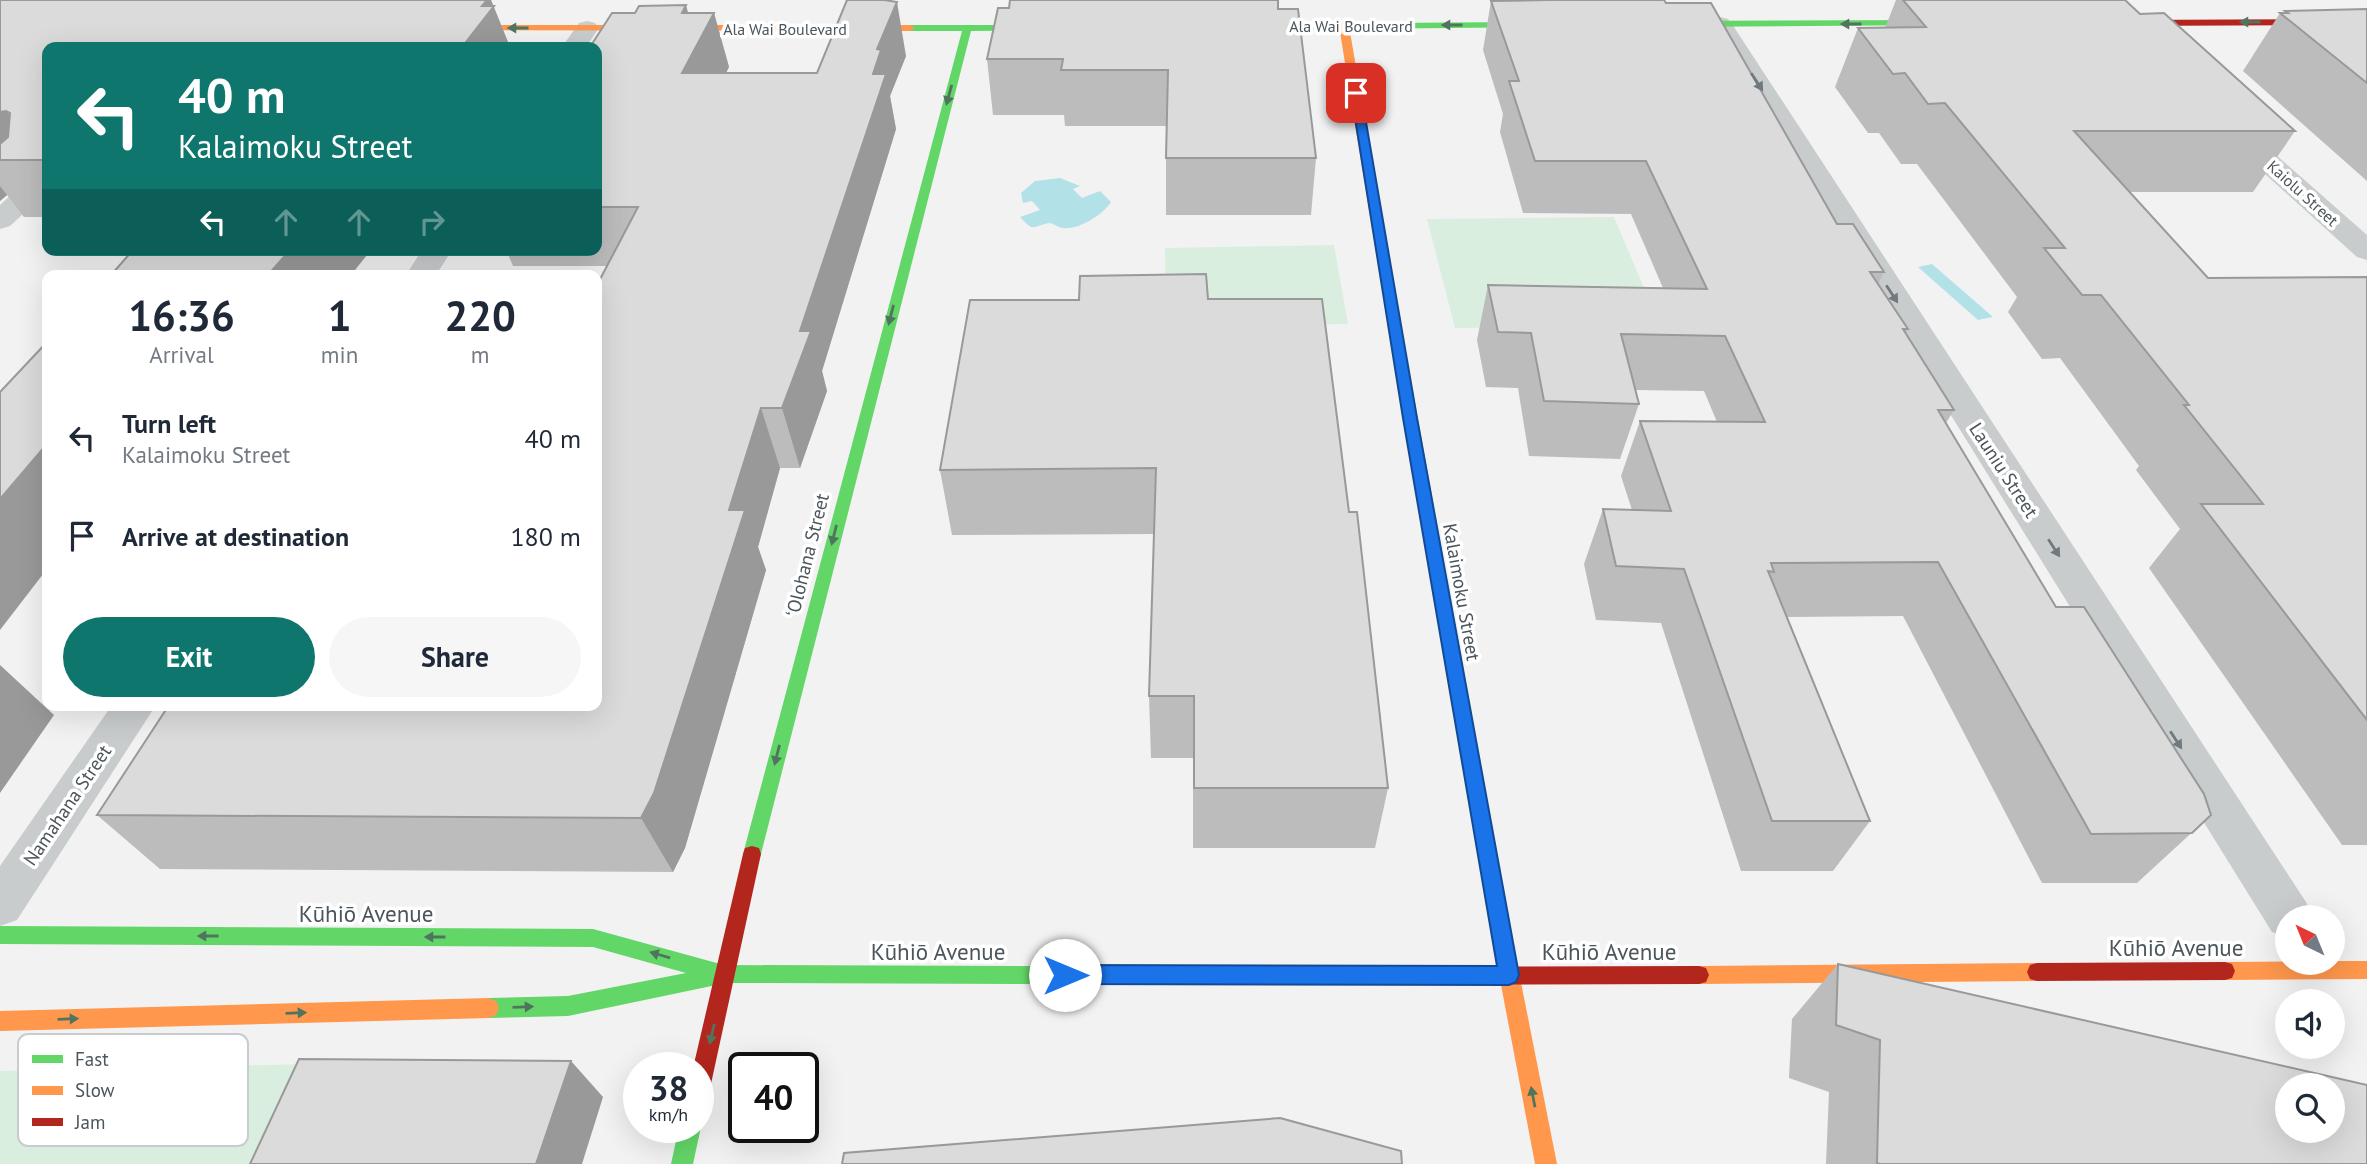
<!DOCTYPE html>
<html lang="en">
<head>
<meta charset="utf-8">
<style>
  body { margin:0; font-family:"PT Sans",sans-serif; background:#f6f6f7; color:#1f2937; height:100vh; display:flex; flex-direction:column; font-size:26px; white-space:nowrap }
  * { box-sizing:border-box; margin:0 }
  p { font-size:23px; color:#747a83 }
  .icon { flex:none; width:38px; height:38px; fill:none; stroke:currentColor; stroke-width:2; stroke-linecap:round; stroke-linejoin:round }
  .map { position:relative; flex:1; overflow:hidden }
  .panel { position:absolute; left:42px; top:270px; width:560px; height:441px; display:flex; flex-direction:column; background:#fff; border-radius:14px; box-shadow:0 7px 28px #0002 }
  .panel>* { flex:none }
  .top-card { position:absolute; left:42px; top:42px; width:560px; height:214px; border-radius:14px; box-shadow:0 7px 28px #0002; background:#0f766e; color:#fff; overflow:hidden }
  .needle { width:46px; rotate:317deg }
  .buttons { position:absolute; left:2275px; top:905px; display:grid; gap:14px }
  .buttons a { display:grid; place-items:center; width:70px; height:70px; border-radius:50%; background:#fff; box-shadow:0 7px 28px #0002; font-size:35px }
  .speed { position:absolute; left:623px; top:1052px; display:flex; gap:14px; font-size:35px; font-weight:700; text-align:center }
  .speed>* { display:grid; place-content:center; width:91px; height:91px; border-radius:50%; background:#fff; box-shadow:0 7px 28px #0002; line-height:1 }
  .speed small { font-size:18px; font-weight:400 }
  .speed .limit { border:4px solid #111; border-radius:10px; background:#fff; color:#111 }
  .pin { position:absolute; display:grid; place-items:center; width:60px; height:60px; color:#fff; margin:-30px; border-radius:14px; box-shadow:0 4px 10px #0006 }
  .me { position:absolute; width:77px; margin:-38px; rotate:90deg; stroke-linejoin:round; filter:drop-shadow(0 0 5px #0008) }
  .turn { display:flex; align-items:center; gap:24px; height:147px; padding:0 21px; font-size:32px }
  .turn .icon { width:91px; height:91px; stroke-width:2.5 }
  .turn b { display:block; font-size:49px; line-height:60px }
  .lanes { display:flex; align-items:center; height:66px; padding:0 21px; background:#0003; justify-content:center; gap:35px; direction:ltr }
  .lanes .off { opacity:.35 }
  .eta { display:flex; justify-content:space-evenly; align-items:center; height:119px; text-align:center }
  .eta b { font-size:42px; font-weight:600; line-height:49px }
  .cta { display:flex; gap:14px; margin-top:auto; padding:14px 21px }
  .cta a { flex:1; height:80px; border-radius:42px; background:#0f766e; color:#fff; font-size:28px; font-weight:600; line-height:80px; text-align:center }
  .cta a+a { background:#f6f6f7; color:#1f2937 }
  ul { padding:0; list-style:none }
  li { display:flex; align-items:center; gap:21px; height:98px; padding:0 21px }
  li div { flex:1 }
  li b { display:block; font-size:26px }
  li em { font-style:normal }
  .map>svg:first-child { display:block }
  .green { fill:#d9eedf }
  .water { fill:#b2e2e8 }
  .lines { fill:none; stroke-linecap:round; stroke-linejoin:round }
  .street { fill:#c9cccd; fill-rule:evenodd }
  .fast { fill:#63d668; fill-rule:evenodd }
  .slow { fill:#ff974d; fill-rule:evenodd }
  .jam { fill:#b3261e; fill-rule:evenodd }
  .wall { fill:#bcbcbd }
  .shaded-wall { fill:#99999a }
  .building { fill:#dbdbdc; stroke:#99999a; stroke-width:2; fill-rule:evenodd }
  .oneway { fill:#50755f }
  .oneway2 { fill:#70797e }
  .route { fill:#1a73e8; stroke:#114b97; stroke-width:2 }
  .labels { text-anchor:middle; stroke-width:7; stroke-linejoin:round; paint-order:stroke }
  .far-street-label { font-size:16px; fill:#4a555c; stroke:#fff }
  .street-label { font-size:19px; fill:#4a555c; stroke:#fff }
  .near-street-label { font-size:23px; fill:#4a555c; stroke:#fff }
  .key { fill:#fff; stroke:#c9ccce; stroke-width:2 }
  .key-label { font-size:19px; fill:#4a555c }
</style>
</head>
<body>
<div class="map">
<svg width="2367" height="1164" viewBox="0 0 2367 1164">
  <rect width="100%" height="100%" fill="#f2f2f2"/>
  <g class="green">
    <polygon points="1614,217 1660,326 1455,328 1427,219"/>
    <polygon points="1334,245 1348,324 1166,327 1165,248"/>
    <polygon points="356,1063 315,1164 0,1164 0,1071"/>
  </g>
  <g class="water">
    <path d="M1060 178 1080 186 1073 189 1082 198 1100 191 1111 202C1103 215 1075 233 1059 227 1056 226 1053 223 1049 223 1031 227 1034 232 1020 217L1040 210 1032 201 1023 203 1021 193 1035 181Z"/>
    <polygon points="1932,264 1993,317 1978,320 1918,267"/>
  </g>
  <g class="lines">
    <g class="street">
      <polygon points="1720,17 1728,19 1732,24 2306,902 2313,917 2287,917 2287,938 2272,932 1708,24 1712,19"/>
      <polygon points="587,21 595,23 599,28 586,47 562,47 579,23"/>
      <polygon points="2233,123 2242,125 2367,235 2367,260 2357,257 2224,137 2220,131 2224,125"/>
      <polygon points="47,169 47,192 10,226 0,229 0,205 37,171"/>
      <polygon points="422,250 452,250 436,275 406,275"/>
      <polygon points="112,705 156,705 17,920 0,926 0,866"/>
    </g>
    <g class="fast">
      <polygon points="1938,20 1943,23 1941,25 1669,27 1664,24 1669,21"/>
      <polygon points="1539,22 1542,23 1542,27 1249,30 1244,27 1249,24"/>
      <polygon points="1045,25 1048,26 1048,30 971,31 761,854 759,860 752,862 745,860 743,854 962,31 910,31 905,28 910,25"/>
      <polygon points="1383,255 1389,259 1511,932 1508,938 1501,941 1494,938 1491,932 1377,259"/>
      <polygon points="0,926 593,929 724,965 1345,967 1352,969 1355,976 1352,983 1345,985 726,983 568,1016 489,1018 482,1015 479,1008 482,1001 489,998 568,996 686,973 593,947 0,944"/>
      <polygon points="698,1121 701,1127 693,1164 671,1164 679,1127 698,1127"/>
    </g>
    <g class="slow">
      <polygon points="1344,23 1349,26 1389,259 1383,263 1377,259 1339,26"/>
      <polygon points="451,25 910,25 915,28 910,31 448,30 446,28"/>
      <polygon points="1501,923 1508,926 1511,932 1557,1164 1535,1164 1491,932 1494,926"/>
      <polygon points="2333,961 2367,961 2367,979 2225,980 2218,978 2215,971 2218,964 2225,962"/>
      <polygon points="2037,963 2044,965 2047,972 2044,979 2037,981 1699,984 1692,982 1689,975 1692,968 1699,966"/>
      <polygon points="489,998 496,1001 499,1008 496,1015 489,1018 0,1031 0,1011"/>
    </g>
    <g class="jam">
      <polygon points="2367,19 2367,25 2121,26 2116,23 2121,20"/>
      <polygon points="752,846 759,848 761,854 709,1093 706,1101 698,1104 698,1068 693,1068 743,854 745,848"/>
      <polygon points="2225,962 2232,964 2235,971 2232,978 2225,980 2037,981 2030,979 2027,972 2030,965 2037,963"/>
      <polygon points="1699,966 1706,968 1709,975 1706,982 1699,984 1345,985 1338,983 1335,976 1338,969 1345,967"/>
    </g>
  </g>
  <g class="wall">
    <polygon points="0,0 491,0 510,47 47,47 47,217 24,217 7,195 0,201"/>
    <polygon points="1896,0 2125,0 2140,14 2295,131 2253,192 2130,192 2208,278 2367,277 2367,845 2342,845 2149,568 2180,529 2136,470 2139,466 2060,358 2042,359 2008,312 2017,297 1917,164 1901,164 1879,133 1868,133 1835,87 1858,28 1885,28"/>
    <polygon points="1491,1 1837,224 1884,272 1878,284 1908,329 1906,333 1954,410 1946,423 2056,607 2211,815 2137,883 2042,883 1903,616 1787,617 1870,821 1833,871 1741,871 1661,623 1596,620 1584,564 1603,509 1632,510 1621,476 1640,421 1717,422 1704,391 1635,390 1639,404 1620,459 1529,456 1518,388 1486,387 1477,340 1488,285 1663,288 1631,214 1523,213 1500,132 1503,114 1483,50"/>
    <polygon points="1009,8 1278,9 1316,158 1311,215 1166,215 1166,126 1065,126 1064,115 993,115 987,59"/>
    <polygon points="2367,9 2367,181 2243,71 2280,13 2283,13 2285,11"/>
    <polygon points="688,13 714,13 729,67 725,73 817,73 906,56 890,96 896,129 822,371 827,391 800,468 780,468 758,547 766,570 685,848 673,872 160,869 97,815 597,705 607,266 513,266 506,250 597,250 597,47"/>
    <polygon points="1208,299 1349,512 1388,788 1375,848 1193,848 1193,758 1151,758 1149,696 1154,534 952,535 940,470"/>
    <polygon points="1838,964 2367,1164 1826,1164 1829,1092 1789,1078 1792,1019"/>
  </g>
  <g class="shaded-wall">
    <polygon points="487,0 491,0 510,47 462,47 482,6"/>
    <polygon points="897,2 906,56 890,96 896,129 822,371 827,391 800,468 782,408 800,331 873,74 877,49"/>
    <polygon points="686,5 697,45 714,13 729,67 699,129 682,73 682,13"/>
    <polygon points="6,111 42,160 0,160 0,112"/>
    <polygon points="0,186 7,195 0,201"/>
    <polygon points="290,250 371,250 351,275 268,275"/>
    <polygon points="761,408 780,468 758,547 766,570 685,848 673,872 641,818 729,510"/>
    <polygon points="47,444 47,569 0,630 0,499"/>
    <polygon points="0,665 54,715 0,793"/>
    <polygon points="571,1061 603,1097 582,1164 536,1164"/>
  </g>
  <g class="building">
    <polygon points="0,0 487,0 482,6 494,6 462,47 47,47 47,160 0,160 0,144 8,137 10,113 6,111 0,112"/>
    <polygon points="847,0 884,0 897,2 877,49 881,50 873,74 886,74 800,331 811,331 782,408 761,408 729,510 745,510 654,793 641,818 97,815 169,705 597,705 597,285 638,207 597,207 597,47 590,47 612,13 635,13 639,6 686,5 682,13 714,13 682,73 817,73"/>
    <polygon points="1010,0 1278,0 1278,9 1298,9 1316,158 1166,158 1168,70 1061,70 1063,59 987,59 998,8 1009,8"/>
    <polygon points="1548,0 1664,0 1666,3 1711,3 1837,224 1853,224 1884,272 1870,272 1908,329 1903,329 1954,410 1938,410 2056,607 2084,607 2204,794 2211,815 2192,833 2091,834 1938,562 1771,563 1774,572 1768,571 1870,821 1772,821 1684,569 1616,566 1603,509 1671,511 1640,421 1765,422 1725,336 1621,334 1639,404 1544,401 1531,333 1498,332 1488,285 1707,289 1646,161 1535,161 1509,81 1519,81 1491,1"/>
    <polygon points="1903,0 2125,0 2140,14 2164,13 2295,131 2074,131 2208,278 2367,277 2367,720 2201,504 2263,504 2184,405 2189,405 2101,295 2082,295 2044,248 2065,248 1945,103 1928,104 1905,73 1893,74 1858,28 1926,27"/>
    <polygon points="2367,9 2367,83 2280,13 2288,13 2285,11"/>
    <polygon points="133,250 290,250 268,275 111,275"/>
    <polygon points="1206,274 1208,299 1322,299 1349,512 1357,512 1388,788 1194,788 1194,696 1149,696 1156,468 940,470 970,300 1079,300 1080,276"/>
    <polygon points="47,342 47,444 0,499 0,392"/>
    <path d="M1838 964 2367 1085V1164H1880L1877 1163 1880 1040 1836 1025ZM2287 1085H2333V1130H2287Z"/>
    <polygon points="299,1059 571,1061 536,1164 250,1164"/>
    <polygon points="1280,1118 1401,1151 1402,1164 842,1164 844,1153"/>
  </g>
  <defs><path id="oneway-solid" d="M-6-.8H1V-3.2L6.5 0L1 3.2V.8H-6Z" transform="scale(1.75)"/></defs>
  <g class="oneway">
    <use href="#oneway-solid" transform="translate(2250 22) rotate(180)"/>
    <use href="#oneway-solid" transform="translate(1851 24) rotate(180)"/>
    <use href="#oneway-solid" transform="translate(1452 25) rotate(180)"/>
    <use href="#oneway-solid" transform="translate(518 28) rotate(-180)"/>
    <use href="#oneway-solid" transform="translate(949 95) rotate(105)"/>
    <use href="#oneway-solid" transform="translate(891 315) rotate(104)"/>
    <use href="#oneway-solid" transform="translate(834 535) rotate(104)"/>
    <use href="#oneway-solid" transform="translate(777 755) rotate(104)"/>
    <use href="#oneway-solid" transform="translate(208 936) rotate(-180)"/>
    <use href="#oneway-solid" transform="translate(435 937) rotate(-180)"/>
    <use href="#oneway-solid" transform="translate(660 955) rotate(-164)"/>
    <use href="#oneway-solid" transform="translate(523 1007) rotate(-2)"/>
    <use href="#oneway-solid" transform="translate(296 1013) rotate(-2)"/>
    <use href="#oneway-solid" transform="translate(68 1019) rotate(-2)"/>
    <use href="#oneway-solid" transform="translate(712 1034) rotate(103)"/>
    <use href="#oneway-solid" transform="translate(1533 1097) rotate(-101)"/>
  </g>
  <g class="oneway2">
    <use href="#oneway-solid" transform="translate(1757 82) rotate(57)"/>
    <use href="#oneway-solid" transform="translate(1892 294) rotate(57)"/>
    <use href="#oneway-solid" transform="translate(2054 548) rotate(57)"/>
    <use href="#oneway-solid" transform="translate(2176 740) rotate(57)"/>
  </g>
  <polygon class="route" points="1356,90 1361,93 1417,418 1519,975 1516,982 1509,985 1065,984 1058,982 1055,975 1058,968 1065,965 1497,966 1403,418 1351,93"/>
  <g class="labels">
    <g class="far-street-label">
      <text x="1351" y="32">Ala Wai Boulevard</text>
      <text x="785" y="35">Ala Wai Boulevard</text>
      <text transform="translate(2303 193) rotate(42)" y="6">Kaiolu Street</text>
    </g>
    <g class="street-label">
      <text transform="translate(2004 470) rotate(57)" y="7">Launiu Street</text>
      <text transform="translate(807 555) rotate(-76)" y="7">ʻOlohana Street</text>
      <text transform="translate(1462 592) rotate(80)" y="7">Kalaimoku Street</text>
      <text transform="translate(67 805) rotate(-56)" y="7">Namahana Street</text>
    </g>
    <g class="near-street-label">
      <text x="366" y="922">Kūhiō Avenue</text>
      <text x="2176" y="956">Kūhiō Avenue</text>
      <text x="938" y="960">Kūhiō Avenue</text>
      <text x="1609" y="960">Kūhiō Avenue</text>
    </g>
  </g>
  <rect x="18" y="1034" width="230" height="112" rx="10" class="key"/>
  <rect x="32" y="1055" width="31" height="8" fill="#63d668"/>
  <rect x="32" y="1086" width="31" height="9" fill="#ff974d"/>
  <rect x="32" y="1118" width="31" height="8" fill="#b3261e"/>
  <g class="key-label">
    <text x="75" y="1066">Fast</text>
    <text x="75" y="1097">Slow</text>
    <text x="75" y="1129">Jam</text>
  </g>
</svg>
<div class="buttons">
<a><svg class="needle" viewBox="-14 -14 28 28"><path d="M0-13l5 13h-10z" fill="#e53935"/><path d="M0 13l5-13h-10z" fill="#747a83"/></svg></a>
<a><svg class="icon" aria-label="sound" viewBox="0 0 24 24"><path d="M4 9h4l5-4v14l-5-4H4zM17 9q2 3 0 6"/></svg></a>
<a><svg class="icon" aria-label="search" viewBox="0 0 24 24"><circle cx="10" cy="10" r="6"/><path d="M15 15l6 6"/></svg></a>
</div>
<div class="speed"><div>38<small>km/h</small></div><div class="limit">40</div></div>
<div class="pin" style="left:1356px;top:93px;background:#d93025"><svg class="icon" aria-label="arrive" viewBox="0 0 24 24"><path d="M6 21V4h12l-3 4 3 4H6"/></svg></div>
<svg class="me" style="left:1065px;top:975px" viewBox="-20 -20 40 40"><circle r="19" fill="#fff"/><path d="M0-13L10 11 0 6-10 11z" fill="#1a73e8"/></svg>
<div class="top-card">
<div class="turn"><svg class="icon" aria-label="left" viewBox="0 0 24 24"><path d="M17 20v-9H6M10 6l-5 5 5 5"/></svg><div><b>40 m</b>Kalaimoku Street</div></div>
<div class="lanes"><svg class="icon" aria-label="left" viewBox="0 0 24 24"><path d="M17 20v-9H6M10 6l-5 5 5 5"/></svg><svg class="icon off" aria-label="ahead" viewBox="0 0 24 24"><path d="M12 20V5M6 11l6-6 6 6"/></svg><svg class="icon off" aria-label="ahead" viewBox="0 0 24 24"><path d="M12 20V5M6 11l6-6 6 6"/></svg><svg class="icon off" aria-label="right" viewBox="0 0 24 24"><path d="M7 20v-9h11M14 6l5 5-5 5"/></svg></div>
</div>
<section class="panel">
<div class="eta">
<div><b>16:36</b><p>Arrival</p></div>
<div><b>1</b><p>min</p></div>
<div><b>220</b><p>m</p></div>
</div>
<ul>
<li><svg class="icon" aria-label="left" viewBox="0 0 24 24"><path d="M17 20v-9H6M10 6l-5 5 5 5"/></svg><div><b>Turn left</b><p>Kalaimoku Street</p></div><em>40 m</em></li>
<li><svg class="icon" aria-label="arrive" viewBox="0 0 24 24"><path d="M6 21V4h12l-3 4 3 4H6"/></svg><div><b>Arrive at destination</b></div><em>180 m</em></li>
</ul>
<div class="cta"><a>Exit</a><a>Share</a></div>
</section>
</div>
</body>
</html>
